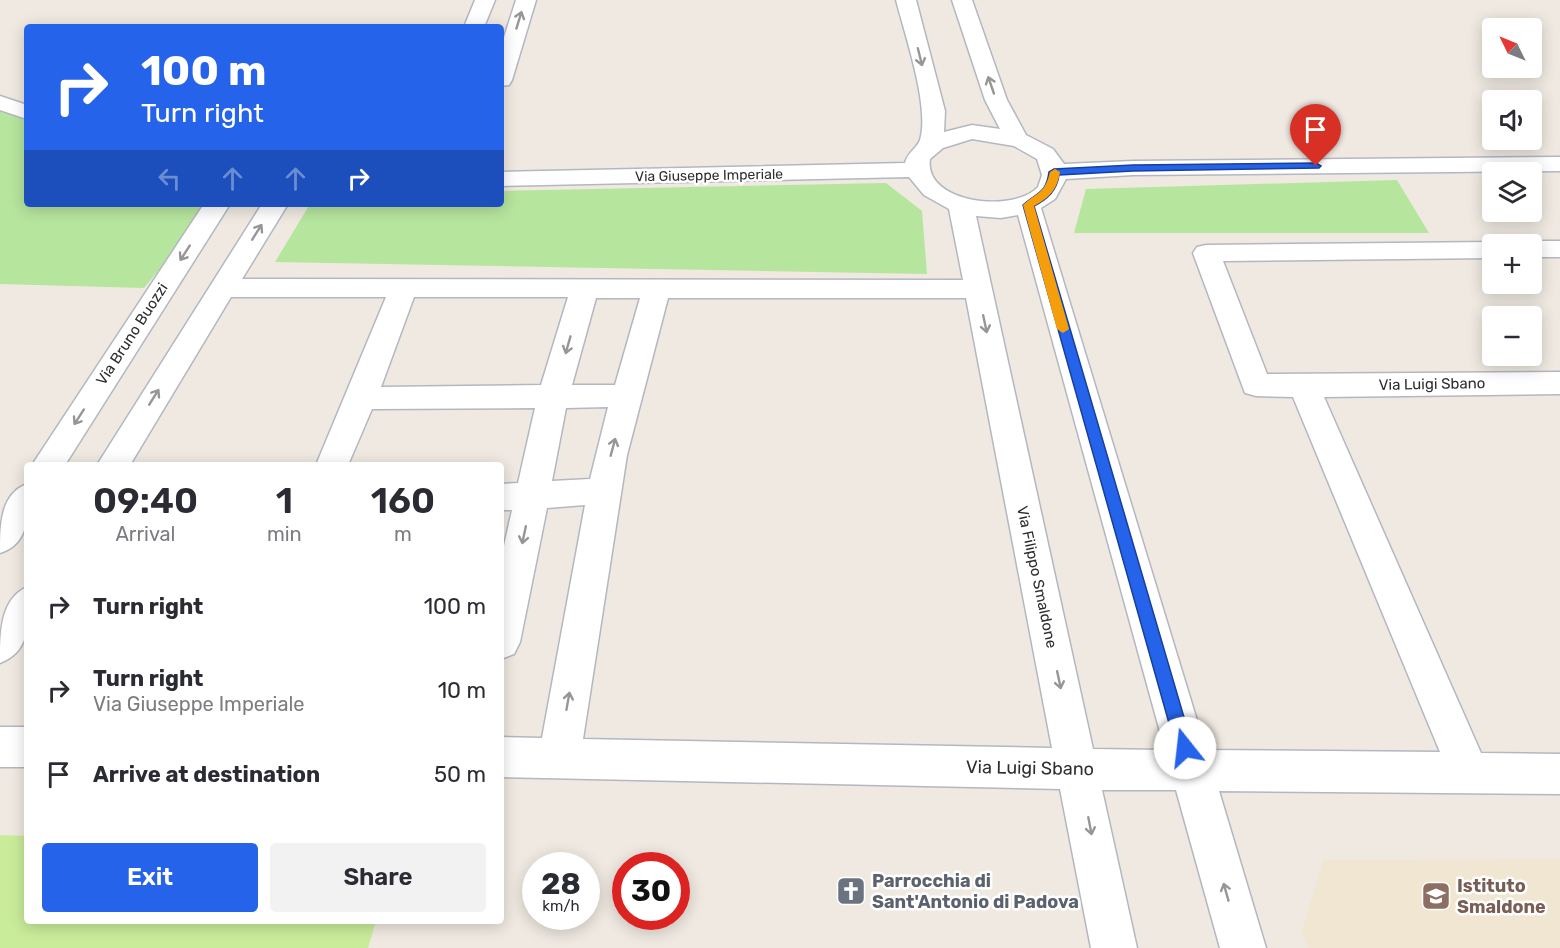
<!DOCTYPE html>
<html lang="en">
<head>
<meta charset="utf-8">
<style>
  body { margin:0; font-family:Rubik,sans-serif; background:#f2f2f3; color:#2b2b33; height:100vh; display:flex; flex-direction:column; font-size:22px; white-space:nowrap }
  * { box-sizing:border-box; margin:0 }
  p { font-size:20px; color:#7c7c81 }
  .icon { flex:none; width:33px; height:33px; fill:none; stroke:currentColor; stroke-width:2; stroke-linecap:round; stroke-linejoin:round }
  .map { position:relative; flex:1; overflow:hidden }
  .details { position:absolute; left:24px; top:462px; width:480px; height:462px; display:flex; flex-direction:column; background:#fff; border-radius:6px; box-shadow:0 3px 15px #0003 }
  .details>* { flex:none }
  .hud { position:absolute; left:24px; top:24px; width:480px; height:183px; border-radius:6px; box-shadow:0 3px 15px #0003; background:#2563eb; color:#fff; overflow:hidden }
  .needle { width:39px; rotate:313deg }
  .fabs { position:absolute; left:1482px; top:18px; display:grid; gap:12px }
  .fabs a { display:grid; place-items:center; width:60px; height:60px; border-radius:6px; background:#fff; box-shadow:0 3px 15px #0003; font-size:30px }
  .speed { position:absolute; left:522px; top:852px; display:flex; gap:12px; font-size:30px; font-weight:700; text-align:center }
  .speed>* { display:grid; place-content:center; width:78px; height:78px; border-radius:50%; background:#fff; box-shadow:0 3px 15px #0003; line-height:1 }
  .speed small { font-size:15px; font-weight:400 }
  .speed .limit { border:9px solid #d22; background:#fff; color:#111 }
  .pin { position:absolute; display:grid; place-items:center; width:51px; height:51px; color:#fff; margin:-62px -26px; border-radius:50% 50% 50% 0; rotate:-45deg; box-shadow:0 0 6px #0007 }
  .pin .icon { rotate:45deg }
  .me { position:absolute; width:66px; margin:-33px; rotate:344deg; stroke-linejoin:round; filter:drop-shadow(0 0 4px #0008) }
  .turn { display:flex; align-items:center; gap:21px; height:126px; padding:0 18px; font-size:27px }
  .turn .icon { width:78px; height:78px; stroke-width:2.5 }
  .turn b { display:block; font-size:42px; line-height:51px }
  .lanes { display:flex; align-items:center; height:57px; padding:0 18px; background:#0003; justify-content:center; gap:30px; direction:ltr }
  .lanes .off { opacity:.35 }
  .eta { display:flex; justify-content:space-evenly; align-items:center; height:102px; text-align:center }
  .eta b { font-size:36px; font-weight:600; line-height:42px }
  .cta { display:flex; gap:12px; margin-top:auto; padding:12px 18px }
  .cta a { flex:1; height:69px; border-radius:6px; background:#2563eb; color:#fff; font-size:24px; font-weight:600; line-height:69px; text-align:center }
  .cta a+a { background:#f2f2f3; color:#2b2b33 }
  ul { padding:0; list-style:none }
  li { display:flex; align-items:center; gap:18px; height:84px; padding:0 18px }
  li div { flex:1 }
  li b { display:block; font-size:22px }
  li em { font-style:normal }
  .map>svg:first-child { display:block }
  .education { fill:#f0e6d1 }
  .green { fill:#b6e59e }
  .pitch { fill:#c9ec9a }
  .lines { fill:none; stroke-linecap:round; stroke-linejoin:round }
  .minor-casing { stroke:#b4b7c1; stroke-width:3 }
  .minor { fill:#fff; fill-rule:evenodd }
  .oneway { stroke:#969696 }
  .route { fill:#2563eb; stroke:#184099; stroke-width:1.5 }
  .slow { fill:#f59e0b }
  .labels { text-anchor:middle; stroke-width:5; stroke-linejoin:round; paint-order:stroke }
  .far-street-label { font-size:14px; fill:#2e2e2e; stroke:#fff }
  .street-label { font-size:15px; fill:#2e2e2e; stroke:#fff }
  .near-street-label { font-size:18px; fill:#2e2e2e; stroke:#fff }
  .near-worship-label { font-size:18px; font-weight:bold; fill:#5b616d; stroke:#fff; text-anchor:start }
  .near-education-label { font-size:18px; font-weight:bold; fill:#785e54; stroke:#fff; text-anchor:start }
</style>
</head>
<body>
<div class="map">
<svg width="1560" height="948" viewBox="0 0 1560 948">
  <rect width="100%" height="100%" fill="#efe9e1"/>
  <polygon class="education" points="1560,859 1560,948 1308,948 1302,932 1323,860"/>
  <g class="green">
    <polygon points="0,103 27,112 27,204 213,204 144,288 0,284"/>
    <polygon points="1397,180 1429,233 1074,233 1086,189"/>
    <polygon points="886,183 922,211 927,274 275,262 310,204 501,204 501,191"/>
  </g>
  <polygon class="pitch" points="0,835 27,836 27,921 376,921 368,948 0,948"/>
  <g class="lines">
    <g class="minor-casing">
      <g id="minor">
        <polygon points="475,0 495,0 484,27 464,27"/>
        <polygon points="516,0 536,0 512,80 509,85 501,86 501,47"/>
        <path d="M896 0H916L945 111 944 132 972 125 1000 129 985 100 952 0H972L1007 100 1026 135 1053 149 1064 164 1133 161 1560 157V171L1133 175 1066 179 1055 199 1041 208 1206 750 1440 752 1293 397 1256 396 1245 393 1193 253 1197 247 1206 245 1492 242 1501 244H1492V258L1223 261 1267 374 1560 372V394L1324 397 1481 753 1560 754V794L1219 791 1266 948H1220L1176 790H1102L1137 948H1091L1060 789 501 777V737L542 738 585 505 547 508 520 642 514 654 501 659V559L512 510H501V484L518 483 535 408 372 409 348 465H316L386 297H231L130 465H97L262 204H288L242 279 963 280 949 209 924 195 909 177 501 186V172L905 163C907 153 917 148 920 140 930 107 905 35 896 0ZM972 139 1014 146 1037 159 1042 175 1038 187C1013 214 923 203 930 159L943 148ZM1018 215 1165 750 1093 749 976 216 1001 218ZM414 297H568L541 385 381 387ZM596 298H640L615 385H572ZM668 298H966L1052 748 583 739 627 455ZM608 407 590 479 552 481 566 408Z"/>
        <polygon points="0,96 27,105 27,119 0,110"/>
        <polygon points="204,204 230,204 65,465 32,465"/>
        <polygon points="1532,241 1560,241 1560,257 1532,257 1532,244 1522,244"/>
        <path d="M27 484C27 511 32 543 0 553 0 526 0 494 27 484Z"/>
        <path d="M27 587C27 618 34 650 0 663 0 633 0 599 27 587Z"/>
        <rect x="0" y="727" width="27" height="40"/>
      </g>
    </g>
    <use href="#minor" class="minor"/>
  </g>
  <defs><path id="oneway-shaft" d="M-6 0H5M1.5-3L5.5 0L1.5 3" fill="none" stroke-width="1.6" stroke-linecap="round" stroke-linejoin="round" transform="scale(1.5)"/></defs>
  <g class="oneway">
    <use href="#oneway-shaft" transform="translate(519 20) rotate(-73)"/>
    <use href="#oneway-shaft" transform="translate(920 57) rotate(76)"/>
    <use href="#oneway-shaft" transform="translate(991 85) rotate(-109)"/>
    <use href="#oneway-shaft" transform="translate(257 232) rotate(-58)"/>
    <use href="#oneway-shaft" transform="translate(185 253) rotate(123)"/>
    <use href="#oneway-shaft" transform="translate(985 324) rotate(78)"/>
    <use href="#oneway-shaft" transform="translate(568 345) rotate(106)"/>
    <use href="#oneway-shaft" transform="translate(154 397) rotate(-58)"/>
    <use href="#oneway-shaft" transform="translate(79 417) rotate(123)"/>
    <use href="#oneway-shaft" transform="translate(613 447) rotate(-75)"/>
    <use href="#oneway-shaft" transform="translate(524 535) rotate(102)"/>
    <use href="#oneway-shaft" transform="translate(1059 680) rotate(78)"/>
    <use href="#oneway-shaft" transform="translate(568 701) rotate(-80)"/>
    <use href="#oneway-shaft" transform="translate(1090 826) rotate(79)"/>
    <use href="#oneway-shaft" transform="translate(1226 892) rotate(-106)"/>
  </g>
  <path class="route" d="M1316 163 1321 166 1319 168 1133 171 1059 175C1057 191 1047 199 1034 206L1193 748 1191 754 1185 756 1179 754 1176 748 1023 205C1037 192 1046 194 1049 172L1054 169 1133 165Z"/>
  <path class="slow" d="M1055 169 1060 172C1057 190 1049 198 1034 206L1069 329 1063 333 1057 329 1023 205C1037 192 1045 194 1050 172Z"/>
  <defs>
    <g id="church-square" transform="scale(1.5)"><rect x="-9" y="-9" width="18" height="18" rx="4" fill="#6b7280" stroke="#fff"/><path d="M-1.2-6h2.4v3.5h3.3v2.4h-3.3V6h-2.4V-.1h-3.3v-2.4h3.3Z" fill="#fff"/></g>
    <g id="school-square" transform="scale(1.5)"><rect x="-9" y="-9" width="18" height="18" rx="4" fill="#8d6e63" stroke="#fff"/><path d="M0-5L7-2L0 1L-7-2ZM-4 1L0 2.5L4 1V4Q0 6-4 4Z" fill="#fff"/></g>
  </defs>
  <g fill-rule="evenodd">
    <use href="#church-square" x="851" y="891"/>
    <use href="#school-square" x="1436" y="896"/>
  </g>
  <g class="labels">
    <g class="far-street-label">
      <text transform="translate(709 175) rotate(-1)" y="5">Via Giuseppe Imperiale</text>
    </g>
    <g class="street-label">
      <text transform="translate(132 334) rotate(-57)" y="5">Via Bruno Buozzi</text>
      <text transform="translate(1432 384) rotate(-1)" y="5">Via Luigi Sbano</text>
      <text transform="translate(1037 577) rotate(78)" y="5">Via Filippo Smaldone</text>
    </g>
    <g class="near-street-label">
      <text transform="translate(1030 768) rotate(1)" y="6">Via Luigi Sbano</text>
    </g>
    <g class="near-worship-label">
      <text x="872" y="887">Parrocchia di<tspan x="872" dy="21">Sant'Antonio di Padova</tspan></text>
    </g>
    <g class="near-education-label">
      <text x="1457" y="892">Istituto<tspan x="1457" dy="21">Smaldone</tspan></text>
    </g>
  </g>
</svg>
<div class="fabs">
<a><svg class="needle" viewBox="-14 -14 28 28"><path d="M0-13l5 13h-10z" fill="#e53935"/><path d="M0 13l5-13h-10z" fill="#7c7c81"/></svg></a>
<a><svg class="icon" aria-label="sound" viewBox="0 0 24 24"><path d="M4 9h4l5-4v14l-5-4H4zM17 9q2 3 0 6"/></svg></a>
<a><svg class="icon" aria-label="layers" viewBox="0 0 24 24"><path d="M12 4l9 5-9 5-9-5zM3 14l9 5 9-5"/></svg></a>
<a>+</a>
<a>−</a>
</div>
<div class="speed"><div>28<small>km/h</small></div><div class="limit">30</div></div>
<div class="pin" style="left:1316px;top:166px;background:#d93025"><svg class="icon" aria-label="arrive" viewBox="0 0 24 24"><path d="M6 21V4h12l-3 4 3 4H6"/></svg></div>
<svg class="me" style="left:1185px;top:748px" viewBox="-20 -20 40 40"><circle r="19" fill="#fff"/><path d="M0-13L10 11 0 6-10 11z" fill="#2563eb"/></svg>
<div class="hud">
<div class="turn"><svg class="icon" aria-label="right" viewBox="0 0 24 24"><path d="M7 20v-9h11M14 6l5 5-5 5"/></svg><div><b>100 m</b>Turn right</div></div>
<div class="lanes"><svg class="icon off" aria-label="left" viewBox="0 0 24 24"><path d="M17 20v-9H6M10 6l-5 5 5 5"/></svg><svg class="icon off" aria-label="ahead" viewBox="0 0 24 24"><path d="M12 20V5M6 11l6-6 6 6"/></svg><svg class="icon off" aria-label="ahead" viewBox="0 0 24 24"><path d="M12 20V5M6 11l6-6 6 6"/></svg><svg class="icon" aria-label="right" viewBox="0 0 24 24"><path d="M7 20v-9h11M14 6l5 5-5 5"/></svg></div>
</div>
<section class="details">
<div class="eta">
<div><b>09:40</b><p>Arrival</p></div>
<div><b>1</b><p>min</p></div>
<div><b>160</b><p>m</p></div>
</div>
<ul>
<li><svg class="icon" aria-label="right" viewBox="0 0 24 24"><path d="M7 20v-9h11M14 6l5 5-5 5"/></svg><div><b>Turn right</b></div><em>100 m</em></li>
<li><svg class="icon" aria-label="right" viewBox="0 0 24 24"><path d="M7 20v-9h11M14 6l5 5-5 5"/></svg><div><b>Turn right</b><p>Via Giuseppe Imperiale</p></div><em>10 m</em></li>
<li><svg class="icon" aria-label="arrive" viewBox="0 0 24 24"><path d="M6 21V4h12l-3 4 3 4H6"/></svg><div><b>Arrive at destination</b></div><em>50 m</em></li>
</ul>
<div class="cta"><a>Exit</a><a>Share</a></div>
</section>
</div>
</body>
</html>
